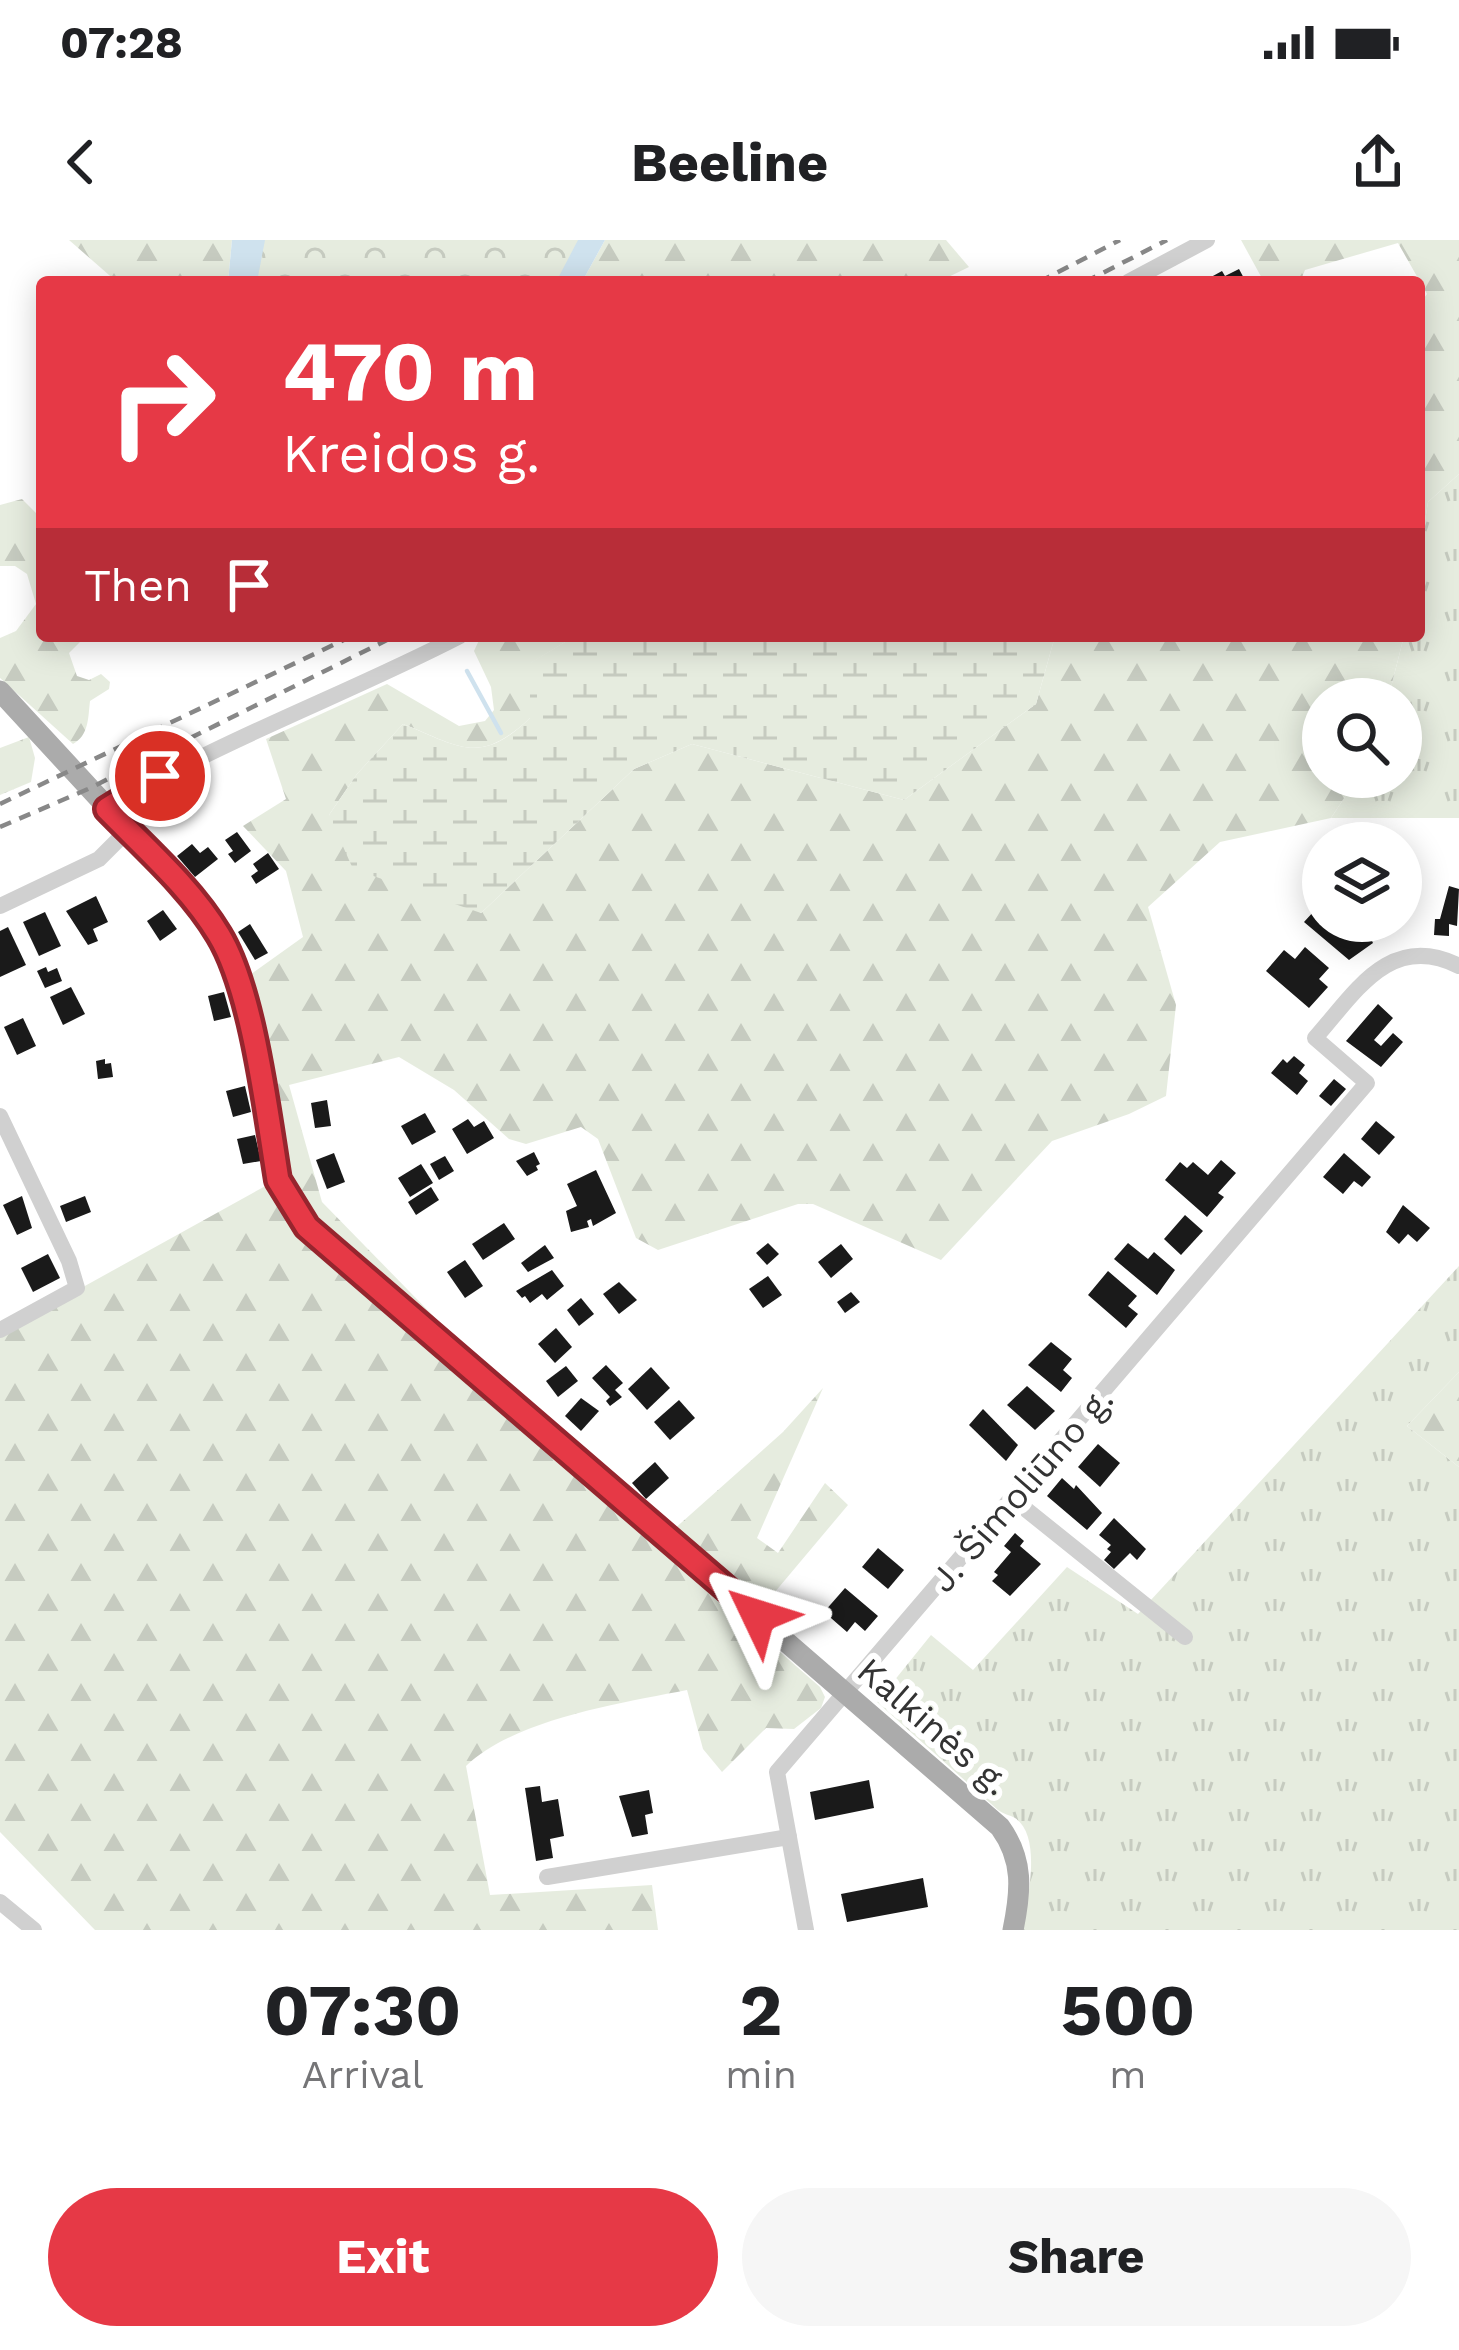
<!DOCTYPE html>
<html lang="en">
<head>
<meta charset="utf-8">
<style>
  body { margin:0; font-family:"Work Sans",sans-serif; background:#f6f6f6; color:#202124; height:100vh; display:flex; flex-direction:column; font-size:45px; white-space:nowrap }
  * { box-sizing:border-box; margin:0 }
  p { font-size:39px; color:#757577 }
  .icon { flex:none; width:66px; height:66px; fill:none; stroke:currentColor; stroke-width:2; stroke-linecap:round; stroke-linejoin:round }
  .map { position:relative; height:1690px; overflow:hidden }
  .panel { display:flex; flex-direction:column; background:#fff; flex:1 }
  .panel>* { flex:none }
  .guide { position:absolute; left:36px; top:36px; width:1389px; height:366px; border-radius:12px; box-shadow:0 6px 30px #0003; background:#e63946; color:#fff; overflow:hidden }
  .fabs { position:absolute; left:1302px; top:438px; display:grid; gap:24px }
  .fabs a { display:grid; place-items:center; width:120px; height:120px; border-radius:50%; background:#fff; box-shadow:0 6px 30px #0003; font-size:60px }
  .pin { position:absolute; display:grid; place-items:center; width:102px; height:102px; color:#fff; margin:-51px; border:6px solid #fff; border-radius:50%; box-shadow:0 3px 12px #0007 }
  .me { position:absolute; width:132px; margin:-66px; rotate:311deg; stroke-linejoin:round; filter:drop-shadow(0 0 9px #0008) }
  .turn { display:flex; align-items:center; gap:42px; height:252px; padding:0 48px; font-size:54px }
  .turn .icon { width:156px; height:156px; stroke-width:2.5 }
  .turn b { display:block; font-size:84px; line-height:102px }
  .then { display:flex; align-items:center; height:114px; padding:0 48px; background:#0003; gap:24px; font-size:45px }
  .eta { display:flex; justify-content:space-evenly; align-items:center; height:204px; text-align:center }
  .eta b { font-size:72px; font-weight:700; line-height:84px }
  .primary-button { display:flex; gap:24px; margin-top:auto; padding:24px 48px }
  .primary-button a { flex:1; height:138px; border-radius:72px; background:#e63946; color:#fff; font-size:48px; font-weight:700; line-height:138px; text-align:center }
  .primary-button a+a { background:#f6f6f6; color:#202124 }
  .status { display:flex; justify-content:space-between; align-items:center; height:84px; padding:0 60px; background:#fff; direction:ltr }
  .status svg { height:33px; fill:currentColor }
  header { display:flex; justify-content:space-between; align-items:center; height:156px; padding:0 48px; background:#fff; font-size:54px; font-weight:700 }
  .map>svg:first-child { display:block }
  .grass { fill:url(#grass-tufts) }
  .forest { fill:url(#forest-firs) }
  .wetland { fill:url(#wetland-marsh) }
  .park { fill:url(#park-crowns) }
  .water { fill:#cfe2ee }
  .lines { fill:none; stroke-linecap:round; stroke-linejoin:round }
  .stream { stroke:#cfe2ee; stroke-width:4.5 }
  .building { fill:#1a1a1a }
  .minor { stroke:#d0d0d0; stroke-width:16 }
  .major { stroke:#ababab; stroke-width:21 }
  .rail { stroke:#888; stroke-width:4.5; stroke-dasharray:12 9; stroke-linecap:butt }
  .route-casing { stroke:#96252e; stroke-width:30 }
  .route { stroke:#e63946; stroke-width:21 }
  .labels { text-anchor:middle; stroke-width:12; stroke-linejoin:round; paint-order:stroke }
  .street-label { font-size:36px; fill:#333; stroke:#fff }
</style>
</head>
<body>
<div class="status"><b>07:28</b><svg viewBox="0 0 49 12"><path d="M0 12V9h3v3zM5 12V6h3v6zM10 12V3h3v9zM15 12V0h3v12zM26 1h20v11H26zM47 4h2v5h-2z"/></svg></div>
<header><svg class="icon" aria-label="back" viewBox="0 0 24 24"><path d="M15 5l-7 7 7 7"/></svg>Beeline<svg class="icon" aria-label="share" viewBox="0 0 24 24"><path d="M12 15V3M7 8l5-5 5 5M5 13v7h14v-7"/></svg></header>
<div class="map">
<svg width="1459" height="1690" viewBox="0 0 1459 1690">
  <defs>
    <pattern id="grass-tufts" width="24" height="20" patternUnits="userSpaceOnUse" patternTransform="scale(3)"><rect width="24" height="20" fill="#e6ecdf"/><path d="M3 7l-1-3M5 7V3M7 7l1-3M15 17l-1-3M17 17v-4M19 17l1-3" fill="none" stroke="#c6cbc0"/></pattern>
    <pattern id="forest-firs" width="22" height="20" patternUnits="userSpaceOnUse" patternTransform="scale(3)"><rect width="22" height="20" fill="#e6ecdf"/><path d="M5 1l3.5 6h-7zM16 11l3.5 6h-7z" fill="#c6cbc0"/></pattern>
    <pattern id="wetland-marsh" width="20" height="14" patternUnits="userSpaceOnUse" patternTransform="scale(3)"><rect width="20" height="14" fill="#e6ecdf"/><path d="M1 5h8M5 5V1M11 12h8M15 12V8" fill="none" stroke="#c6cbc0"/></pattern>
    <pattern id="park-crowns" width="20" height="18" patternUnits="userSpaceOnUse" patternTransform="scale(3)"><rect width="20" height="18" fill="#e6ecdf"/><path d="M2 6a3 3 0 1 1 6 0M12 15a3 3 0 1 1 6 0" fill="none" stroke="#c6cbc0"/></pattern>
  </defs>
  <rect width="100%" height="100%" fill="#fff"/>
  <g class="grass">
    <polygon points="1459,234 1459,578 1331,578 1358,537 1401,537 1401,459 1388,459 1404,396 1419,396 1419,318 1428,262"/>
    <polygon points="29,497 35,518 31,542 0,555 0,508"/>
    <path d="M1459 1026V1132L1407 1186 1459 1227V1690H1022C1027 1663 1043 1596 1015 1578 1010 1575 1003 1574 998 1570L877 1462 931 1395 973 1430 1067 1327 1138 1374Z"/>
  </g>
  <g class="forest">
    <polygon points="69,0 232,0 228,42 117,42"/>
    <polygon points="605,0 946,0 969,27 938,42 582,42"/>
    <polygon points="1241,0 1459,0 1459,234 1428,262 1419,318 1419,65 1427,54 1398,3 1305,30 1300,42 1264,42"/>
    <path d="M22 259 42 279V396H86L69 413 77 436 89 440 101 434 110 442 109 449 90 461C88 478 89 495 73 504L0 438V398L16 391 36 364 27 334 15 326H0V265Z"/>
    <path d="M481 396H575L531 423 530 478C479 526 461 507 403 484L357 534 329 575 481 673 634 529 692 504 904 560 1036 464 1055 396H1404L1388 459H1323V537H1358L1331 578 1220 602 1148 667 1176 765 1166 856 1129 874 1052 901 941 1020 813 964H798L658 1010 636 998 598 899 581 887 526 904 509 899 454 850 399 817 289 845 322 962 450 1093H436L303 968 287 943 247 737 303 697 286 631 243 586 286 559 266 499 387 444 459 486 485 481 494 470 491 447 474 411Z"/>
    <path d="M269 944 294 984 370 1054 820 1447 825 1457 821 1468 794 1489 766 1488 722 1532 703 1509 687 1450C621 1463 515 1479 466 1526L490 1655 652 1645 658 1690H95L0 1592V1093Z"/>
    <polygon points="1459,1132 1459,1227 1407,1186"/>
    <polygon points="823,1148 757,1298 778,1313 825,1243 848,1265 764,1365 672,1291 783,1192"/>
  </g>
  <path class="wetland" d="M575 396H1055L1036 464 904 560 692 504 634 529 481 673 353 629 329 575 357 534 403 484C460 507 480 526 530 478V423Z"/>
  <polygon class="park" points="256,0 595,0 568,42 248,42"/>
  <g class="water">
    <polygon points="232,0 265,0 257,42 228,42"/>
    <polygon points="578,0 605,0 582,42 556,42"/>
  </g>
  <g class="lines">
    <polyline class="stream" points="467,431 501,493"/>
  </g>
  <g class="building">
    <polygon points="1239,29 1246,42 1202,42 1222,31 1225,36"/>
    <polygon points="237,592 251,611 235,623 228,614 233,611 225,600"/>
    <polygon points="192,604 200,613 208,607 218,619 195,637 177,616"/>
    <polygon points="268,613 279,629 256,644 251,636 258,631 253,624"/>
    <polygon points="1449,646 1459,649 1457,686 1449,684 1449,696 1434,695 1435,679 1440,679"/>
    <polygon points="96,656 108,682 93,689 98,701 88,705 66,671"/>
    <polygon points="163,670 177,689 160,701 147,681"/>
    <polygon points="1315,670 1337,691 1344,688 1341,681 1363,681 1373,703 1349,720 1304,682"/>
    <polygon points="45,672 61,706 39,716 23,682"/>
    <polygon points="250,684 268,713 255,720 238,692"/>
    <polygon points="8,687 26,725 0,737 0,691"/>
    <polygon points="1305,707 1329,728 1319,739 1328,747 1309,768 1266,731 1284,710 1295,719"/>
    <polygon points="46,727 48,732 57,728 62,741 45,748 37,731"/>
    <polygon points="71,747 85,774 63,785 50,757"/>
    <polygon points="224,752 231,777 214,781 208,756"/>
    <polygon points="1378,764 1393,778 1374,800 1381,806 1393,793 1403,802 1381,827 1346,801"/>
    <polygon points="23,778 36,806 17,815 4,787"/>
    <polygon points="1294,816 1305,825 1299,833 1308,841 1297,855 1271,833 1283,819 1287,823"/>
    <polygon points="105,819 105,824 111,823 113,837 98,839 96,821"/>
    <polygon points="1334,839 1346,849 1331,866 1319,856"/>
    <polygon points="245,846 251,872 233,877 226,851"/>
    <polygon points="327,860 331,886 315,888 311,863"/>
    <polygon points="425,873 436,892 412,905 401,886"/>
    <polygon points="468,879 474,887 484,881 494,898 467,914 452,889"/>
    <polygon points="1376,881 1395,897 1379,915 1361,899"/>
    <polygon points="255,895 261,921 243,924 237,899"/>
    <polygon points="534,912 540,924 536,926 538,930 527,936 516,921"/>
    <polygon points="334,913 345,942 327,949 316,920"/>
    <polygon points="1344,913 1371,937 1362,947 1354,941 1343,954 1323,937"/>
    <polygon points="445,916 454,931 439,940 430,924"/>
    <polygon points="1221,920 1236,933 1218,953 1224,957 1207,977 1165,940 1180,922 1187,928 1193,922 1208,935"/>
    <polygon points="421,924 433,943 410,957 398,938"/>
    <polygon points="596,930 616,973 593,986 591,979 587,981 589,987 571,992 566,971 577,966 567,944"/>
    <polygon points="431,947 439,960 416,975 408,962"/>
    <polygon points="22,956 32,988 17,995 3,965"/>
    <polygon points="85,956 91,972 66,982 60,966"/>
    <polygon points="1403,965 1430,988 1417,1002 1408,994 1399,1004 1386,992"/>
    <polygon points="1185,975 1203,991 1181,1015 1164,999"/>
    <polygon points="504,983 515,999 483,1020 472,1004"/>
    <polygon points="768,1003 779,1014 767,1025 756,1013"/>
    <polygon points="1128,1003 1148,1019 1154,1012 1175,1030 1157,1055 1114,1019"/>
    <polygon points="841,1004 853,1019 831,1038 818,1022"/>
    <polygon points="545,1005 554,1018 528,1032 521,1023"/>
    <polygon points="48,1014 60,1038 33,1052 21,1028"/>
    <polygon points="465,1020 483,1046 465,1058 447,1032"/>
    <polygon points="552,1030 564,1046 547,1060 542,1054 530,1063 525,1056 522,1058 516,1051"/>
    <polygon points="1108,1031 1137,1056 1128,1066 1138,1074 1126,1088 1088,1055"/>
    <polygon points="768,1036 782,1055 763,1068 749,1049"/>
    <polygon points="619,1042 637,1060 619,1074 603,1054"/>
    <polygon points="851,1052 860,1062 845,1073 837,1062"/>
    <polygon points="581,1058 594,1074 579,1086 567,1070"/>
    <polygon points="556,1088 572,1107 555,1123 538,1104"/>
    <polygon points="1051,1102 1072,1119 1063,1130 1072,1138 1061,1152 1028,1125"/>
    <polygon points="606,1125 623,1143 615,1150 622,1157 610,1166 606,1161 610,1157 592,1138"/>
    <polygon points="566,1126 578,1141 558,1157 546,1141"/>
    <polygon points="651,1127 670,1148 647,1170 628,1149"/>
    <polygon points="1027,1146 1055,1171 1035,1190 1007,1165"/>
    <polygon points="581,1158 599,1171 581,1191 565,1176"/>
    <polygon points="679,1160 695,1178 670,1200 654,1182"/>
    <polygon points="983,1169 1018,1205 1006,1221 969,1185"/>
    <polygon points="1098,1204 1120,1223 1100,1247 1078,1227"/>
    <polygon points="655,1222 669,1238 646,1259 632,1243"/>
    <polygon points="1062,1238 1074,1249 1076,1245 1102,1273 1087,1290 1047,1256"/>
    <polygon points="1114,1278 1146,1309 1137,1320 1130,1313 1114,1329 1104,1320 1111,1312 1107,1309 1111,1305 1099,1295"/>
    <polygon points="1015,1293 1024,1301 1020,1306 1041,1324 1010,1356 992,1341 998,1335 994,1332 1011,1312 1004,1306"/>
    <polygon points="878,1308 904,1330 888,1349 862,1327"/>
    <polygon points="845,1348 878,1376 865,1391 855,1382 847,1392 824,1372"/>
    <polygon points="869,1540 874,1568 815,1580 810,1552"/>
    <polygon points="540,1546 542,1562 558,1559 564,1596 550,1599 553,1618 536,1621 525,1548"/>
    <polygon points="649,1550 653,1573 645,1575 648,1594 632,1597 619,1556"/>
    <polygon points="923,1638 928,1667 847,1682 841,1654"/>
  </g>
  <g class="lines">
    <g class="minor">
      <polyline points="1128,42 1207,0"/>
      <path d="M107 569C219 500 344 456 460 396"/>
      <polyline points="0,666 99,619 128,590"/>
      <polyline points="0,876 69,1021 77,1048 0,1090"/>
      <polyline points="1013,1259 1185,1397"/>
      <polyline points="547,1637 789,1597"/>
      <polyline points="0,1662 34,1690"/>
      <path d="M806 1690 777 1532 1367 843 1315 798C1355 753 1390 691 1459 726"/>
    </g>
    <path class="major" d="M0 451 188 655 218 694 238 734 279 940 307 987 1000 1587C1024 1620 1021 1651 1013 1690"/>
    <g class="rail">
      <polyline points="1039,42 1120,0"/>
      <polyline points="1085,42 1167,0"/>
      <polyline points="0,564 352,396"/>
      <polyline points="0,587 88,549 395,396"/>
    </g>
  </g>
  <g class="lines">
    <g class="route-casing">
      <path id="route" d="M160 536 107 569C145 608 191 648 219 695 253 751 267 873 278 940L307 987 758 1376"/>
    </g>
    <use href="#route" class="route"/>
  </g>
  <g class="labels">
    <g class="street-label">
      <text transform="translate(1021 1249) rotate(-49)" y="13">J. Šimoliūno g.</text>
      <text transform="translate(934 1486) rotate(41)" y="13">Kalkinės g.</text>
    </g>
  </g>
</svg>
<div class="fabs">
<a><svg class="icon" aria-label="search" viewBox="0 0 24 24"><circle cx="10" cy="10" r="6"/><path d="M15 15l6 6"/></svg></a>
<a><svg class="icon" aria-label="layers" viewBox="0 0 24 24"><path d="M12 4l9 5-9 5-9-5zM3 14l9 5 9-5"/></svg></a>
</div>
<div class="pin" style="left:160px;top:536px;background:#d93025"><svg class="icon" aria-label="arrive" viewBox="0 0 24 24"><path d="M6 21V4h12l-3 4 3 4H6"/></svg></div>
<svg class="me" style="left:758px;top:1376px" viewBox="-20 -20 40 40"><path d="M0-17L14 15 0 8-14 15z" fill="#e63946" stroke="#fff" stroke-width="4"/></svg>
<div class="guide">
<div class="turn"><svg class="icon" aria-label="right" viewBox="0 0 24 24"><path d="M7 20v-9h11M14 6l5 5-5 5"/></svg><div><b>470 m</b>Kreidos g.</div></div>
<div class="then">Then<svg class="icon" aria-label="arrive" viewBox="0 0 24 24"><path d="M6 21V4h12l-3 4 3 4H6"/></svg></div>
</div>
</div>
<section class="panel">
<div class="eta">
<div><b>07:30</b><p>Arrival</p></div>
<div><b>2</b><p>min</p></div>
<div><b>500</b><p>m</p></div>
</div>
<div class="primary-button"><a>Exit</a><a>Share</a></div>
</section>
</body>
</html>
